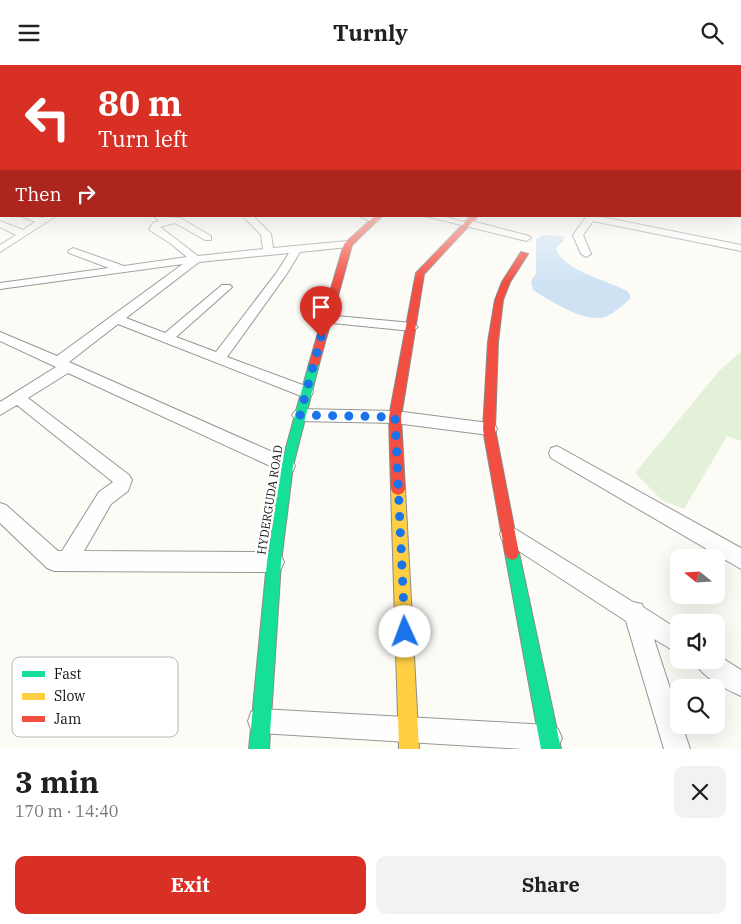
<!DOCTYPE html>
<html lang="en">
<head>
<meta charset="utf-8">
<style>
  body { margin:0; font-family:"IBM Plex Serif",serif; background:#f2f2f2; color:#202124; height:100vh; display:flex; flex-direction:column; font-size:19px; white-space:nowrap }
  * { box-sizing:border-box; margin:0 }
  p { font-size:16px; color:#757577 }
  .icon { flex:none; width:28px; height:28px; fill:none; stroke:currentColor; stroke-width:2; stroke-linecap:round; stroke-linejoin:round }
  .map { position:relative; height:684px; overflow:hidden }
  .drawer { display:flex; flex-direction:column; background:#fff; flex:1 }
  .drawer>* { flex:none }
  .banner { position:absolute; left:0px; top:0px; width:741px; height:152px; box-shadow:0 5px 20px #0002; background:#d93025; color:#fff; overflow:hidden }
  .needle { width:32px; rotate:288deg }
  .fabs { position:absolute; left:670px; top:484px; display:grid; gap:10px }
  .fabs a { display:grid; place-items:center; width:55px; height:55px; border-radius:10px; background:#fff; box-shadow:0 5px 20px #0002; font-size:25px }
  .pin { position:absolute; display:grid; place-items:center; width:42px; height:42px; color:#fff; margin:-51px -21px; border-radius:50% 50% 50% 0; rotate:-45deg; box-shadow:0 0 5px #0007 }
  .pin .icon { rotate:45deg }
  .me { position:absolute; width:55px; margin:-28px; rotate:358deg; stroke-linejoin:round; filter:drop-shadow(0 0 4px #0008) }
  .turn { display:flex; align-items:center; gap:18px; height:105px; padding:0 15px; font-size:22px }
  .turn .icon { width:65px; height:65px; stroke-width:2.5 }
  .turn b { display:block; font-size:35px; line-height:42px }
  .then { display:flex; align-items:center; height:48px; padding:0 15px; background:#0003; gap:10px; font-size:19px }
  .round { display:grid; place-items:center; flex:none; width:52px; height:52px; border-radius:10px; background:#f2f2f2 }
  .summary { display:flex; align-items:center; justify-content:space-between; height:85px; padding:0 15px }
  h1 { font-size:30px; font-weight:700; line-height:38px }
  .action { display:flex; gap:10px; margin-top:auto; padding:10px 15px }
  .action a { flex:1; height:58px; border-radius:10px; background:#d93025; color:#fff; font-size:20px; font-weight:700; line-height:58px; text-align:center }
  .action a+a { background:#f2f2f2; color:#202124 }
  header { display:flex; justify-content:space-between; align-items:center; height:65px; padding:0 15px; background:#fff; font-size:22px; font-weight:700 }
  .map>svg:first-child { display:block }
  .green { fill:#e3f1d8 }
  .water { fill:#cfe2f4 }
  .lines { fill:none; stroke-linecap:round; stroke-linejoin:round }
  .street-casing { stroke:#969694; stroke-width:2 }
  .fast-casing { stroke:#8d8c8a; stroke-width:2 }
  .slow-casing { stroke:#8d8c8a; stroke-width:2 }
  .jam-casing { stroke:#8d8c8a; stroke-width:2 }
  .street { fill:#fffefe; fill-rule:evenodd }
  .fast { fill:#16e098; fill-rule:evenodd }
  .slow { fill:#ffcf43; fill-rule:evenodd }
  .jam { fill:#f24e42; fill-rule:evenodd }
  .route { stroke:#1a73e8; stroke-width:9; stroke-dasharray:0 16.2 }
  .labels { text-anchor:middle; stroke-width:5; stroke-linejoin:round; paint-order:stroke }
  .street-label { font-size:12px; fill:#101010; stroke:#fff }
  .key { fill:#fff; stroke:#b7b7b7; stroke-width:1 }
  .key-label { font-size:14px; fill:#101010 }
</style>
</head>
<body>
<header><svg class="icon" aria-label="menu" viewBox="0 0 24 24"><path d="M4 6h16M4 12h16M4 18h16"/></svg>Turnly<svg class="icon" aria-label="search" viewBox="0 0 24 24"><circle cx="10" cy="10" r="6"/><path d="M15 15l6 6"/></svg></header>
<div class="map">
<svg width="741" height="684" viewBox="0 0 741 684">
  <rect width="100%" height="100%" fill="#fcfbf6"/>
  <polygon class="green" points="741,287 741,376 727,371 684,444 662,435 635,408 720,305"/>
  <path class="water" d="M543 170 563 171 564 175 556 183C563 206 607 215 627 226L630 230V234C623 240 613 249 605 252 584 258 551 236 533 225L531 217 536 208V174Z"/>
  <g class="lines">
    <g class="street-casing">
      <g id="street">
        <polygon points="1,125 1,131 0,132 0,126"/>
        <polygon points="21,151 35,151 42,153 45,151 56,151 0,187 0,180 16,170 0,162 0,156 23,165 35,157"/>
        <path d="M154 151 180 153 211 171V175H205L175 158 160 162 198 191 263 184 261 170 243 151H253L271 169 273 183 348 176 353 179 348 182 300 187 286 210 227 292 311 323 313 327 311 331 306 332 301 331 118 259 69 297 293 396 295 401 293 406 287 408 281 406 68 308 28 333 129 410 132 415 128 426 111 439 84 486 274 487 281 490 284 497 281 504 274 507 54 506 47 503 0 458V438L6 440 58 486H62L99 427 113 417 17 340 0 350V337L56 302 0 276V267L57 291 183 199 0 224V218L109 203 69 188 68 186 73 183 124 201 187 192 170 178 151 166 149 164 153 158 159 156ZM289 188 277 207 216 287 176 272 230 224 232 222 230 220H222L165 268 126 253 199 197Z"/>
        <polygon points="359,151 372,151 379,155 374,158"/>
        <polygon points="425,151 442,151 464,157 468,155 529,171 531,173 526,176"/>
        <polygon points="587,151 597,151 741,180 741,186 593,156 583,170 591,189 586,192 581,189 573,170"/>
        <polygon points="326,250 412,258 418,262 412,266 322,257 320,254"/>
        <polygon points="300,344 395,346 489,358 495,360 497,364 495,368 489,370 395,358 300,356 295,354 292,350 295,346"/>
        <polygon points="557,381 741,483 741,504 551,393 549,388 551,383"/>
        <polygon points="509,460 633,537 642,539 643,542 679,565 679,589 654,574 679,651 679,660 682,660 690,684 664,684 626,556 502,475 500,469 502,463"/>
        <path d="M716 589 741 605V631C725 624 700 611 694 595H716Z"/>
        <polygon points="260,644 549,660 558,664 562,673 558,682 553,684 523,684 260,668 251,665 248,656 251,647"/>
      </g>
    </g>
    <g class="fast-casing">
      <g id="fast">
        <rect x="740" y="133" width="1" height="5"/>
        <polygon points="314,295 319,299 293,401 281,497 269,684 249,684 267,497 281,401 309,299"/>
        <polygon points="512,481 517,483 519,488 561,684 541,684 505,488 507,483"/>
      </g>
    </g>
    <g class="slow-casing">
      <g id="slow">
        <rect x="740" y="140" width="1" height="4"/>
        <rect x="740" y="145" width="1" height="4"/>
        <polygon points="398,418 403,420 405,424 419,684 399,684 391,424 393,420"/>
      </g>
    </g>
    <g class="jam-casing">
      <g id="jam">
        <polygon points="375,151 382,151 352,180 319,299 314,303 310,302 309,299 344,179"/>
        <polygon points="471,151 478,151 424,209 401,352 405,424 403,428 398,430 393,428 391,424 389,352 416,208"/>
        <polygon points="521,187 528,189 510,217 503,235 498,277 495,364 519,488 517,493 512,495 507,493 505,488 483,364 488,277 495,235 502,217"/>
      </g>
    </g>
    <use href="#street" class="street"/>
    <use href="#fast" class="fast"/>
    <use href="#slow" class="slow"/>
    <use href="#jam" class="jam"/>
  </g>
  <linearGradient id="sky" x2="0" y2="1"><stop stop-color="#9ec6ed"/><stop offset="0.56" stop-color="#fefdfb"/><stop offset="1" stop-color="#fefdfb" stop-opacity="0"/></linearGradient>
  <rect width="741" height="219" fill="url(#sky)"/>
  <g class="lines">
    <polyline class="route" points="321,272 300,350 395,352 405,567"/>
  </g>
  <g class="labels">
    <g class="street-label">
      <text transform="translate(270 435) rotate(-81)" y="4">HYDERGUDA ROAD</text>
    </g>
  </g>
  <rect x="12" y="592" width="166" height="80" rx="8" class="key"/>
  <rect x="22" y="606" width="23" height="6" fill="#16e098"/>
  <rect x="22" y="628" width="23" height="7" fill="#ffcf43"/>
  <rect x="22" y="651" width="23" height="6" fill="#f24e42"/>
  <g class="key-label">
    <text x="54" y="614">Fast</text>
    <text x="54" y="636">Slow</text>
    <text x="54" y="659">Jam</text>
  </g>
</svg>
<div class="fabs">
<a><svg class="needle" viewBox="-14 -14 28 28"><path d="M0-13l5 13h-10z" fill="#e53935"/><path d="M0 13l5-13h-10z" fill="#757577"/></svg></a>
<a><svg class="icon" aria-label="sound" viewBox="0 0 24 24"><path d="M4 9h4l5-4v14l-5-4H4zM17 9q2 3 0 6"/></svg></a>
<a><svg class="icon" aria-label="search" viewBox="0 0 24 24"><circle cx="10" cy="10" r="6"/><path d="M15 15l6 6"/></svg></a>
</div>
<div class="pin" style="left:321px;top:272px;background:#d93025"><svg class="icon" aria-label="arrive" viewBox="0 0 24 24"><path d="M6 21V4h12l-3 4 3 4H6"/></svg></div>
<svg class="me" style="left:405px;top:567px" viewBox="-20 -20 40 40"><circle r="19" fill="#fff"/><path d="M0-13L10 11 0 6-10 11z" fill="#1a73e8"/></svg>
<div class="banner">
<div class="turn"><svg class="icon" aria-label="left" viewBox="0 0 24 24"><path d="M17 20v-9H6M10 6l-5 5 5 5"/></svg><div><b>80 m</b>Turn left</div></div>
<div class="then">Then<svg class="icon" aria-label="right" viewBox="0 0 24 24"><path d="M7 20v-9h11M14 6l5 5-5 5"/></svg></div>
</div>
</div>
<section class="drawer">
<div class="summary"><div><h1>3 min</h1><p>170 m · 14:40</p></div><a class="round"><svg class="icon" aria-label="close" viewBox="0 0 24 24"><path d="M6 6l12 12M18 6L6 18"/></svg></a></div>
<div class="action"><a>Exit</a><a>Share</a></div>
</section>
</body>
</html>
